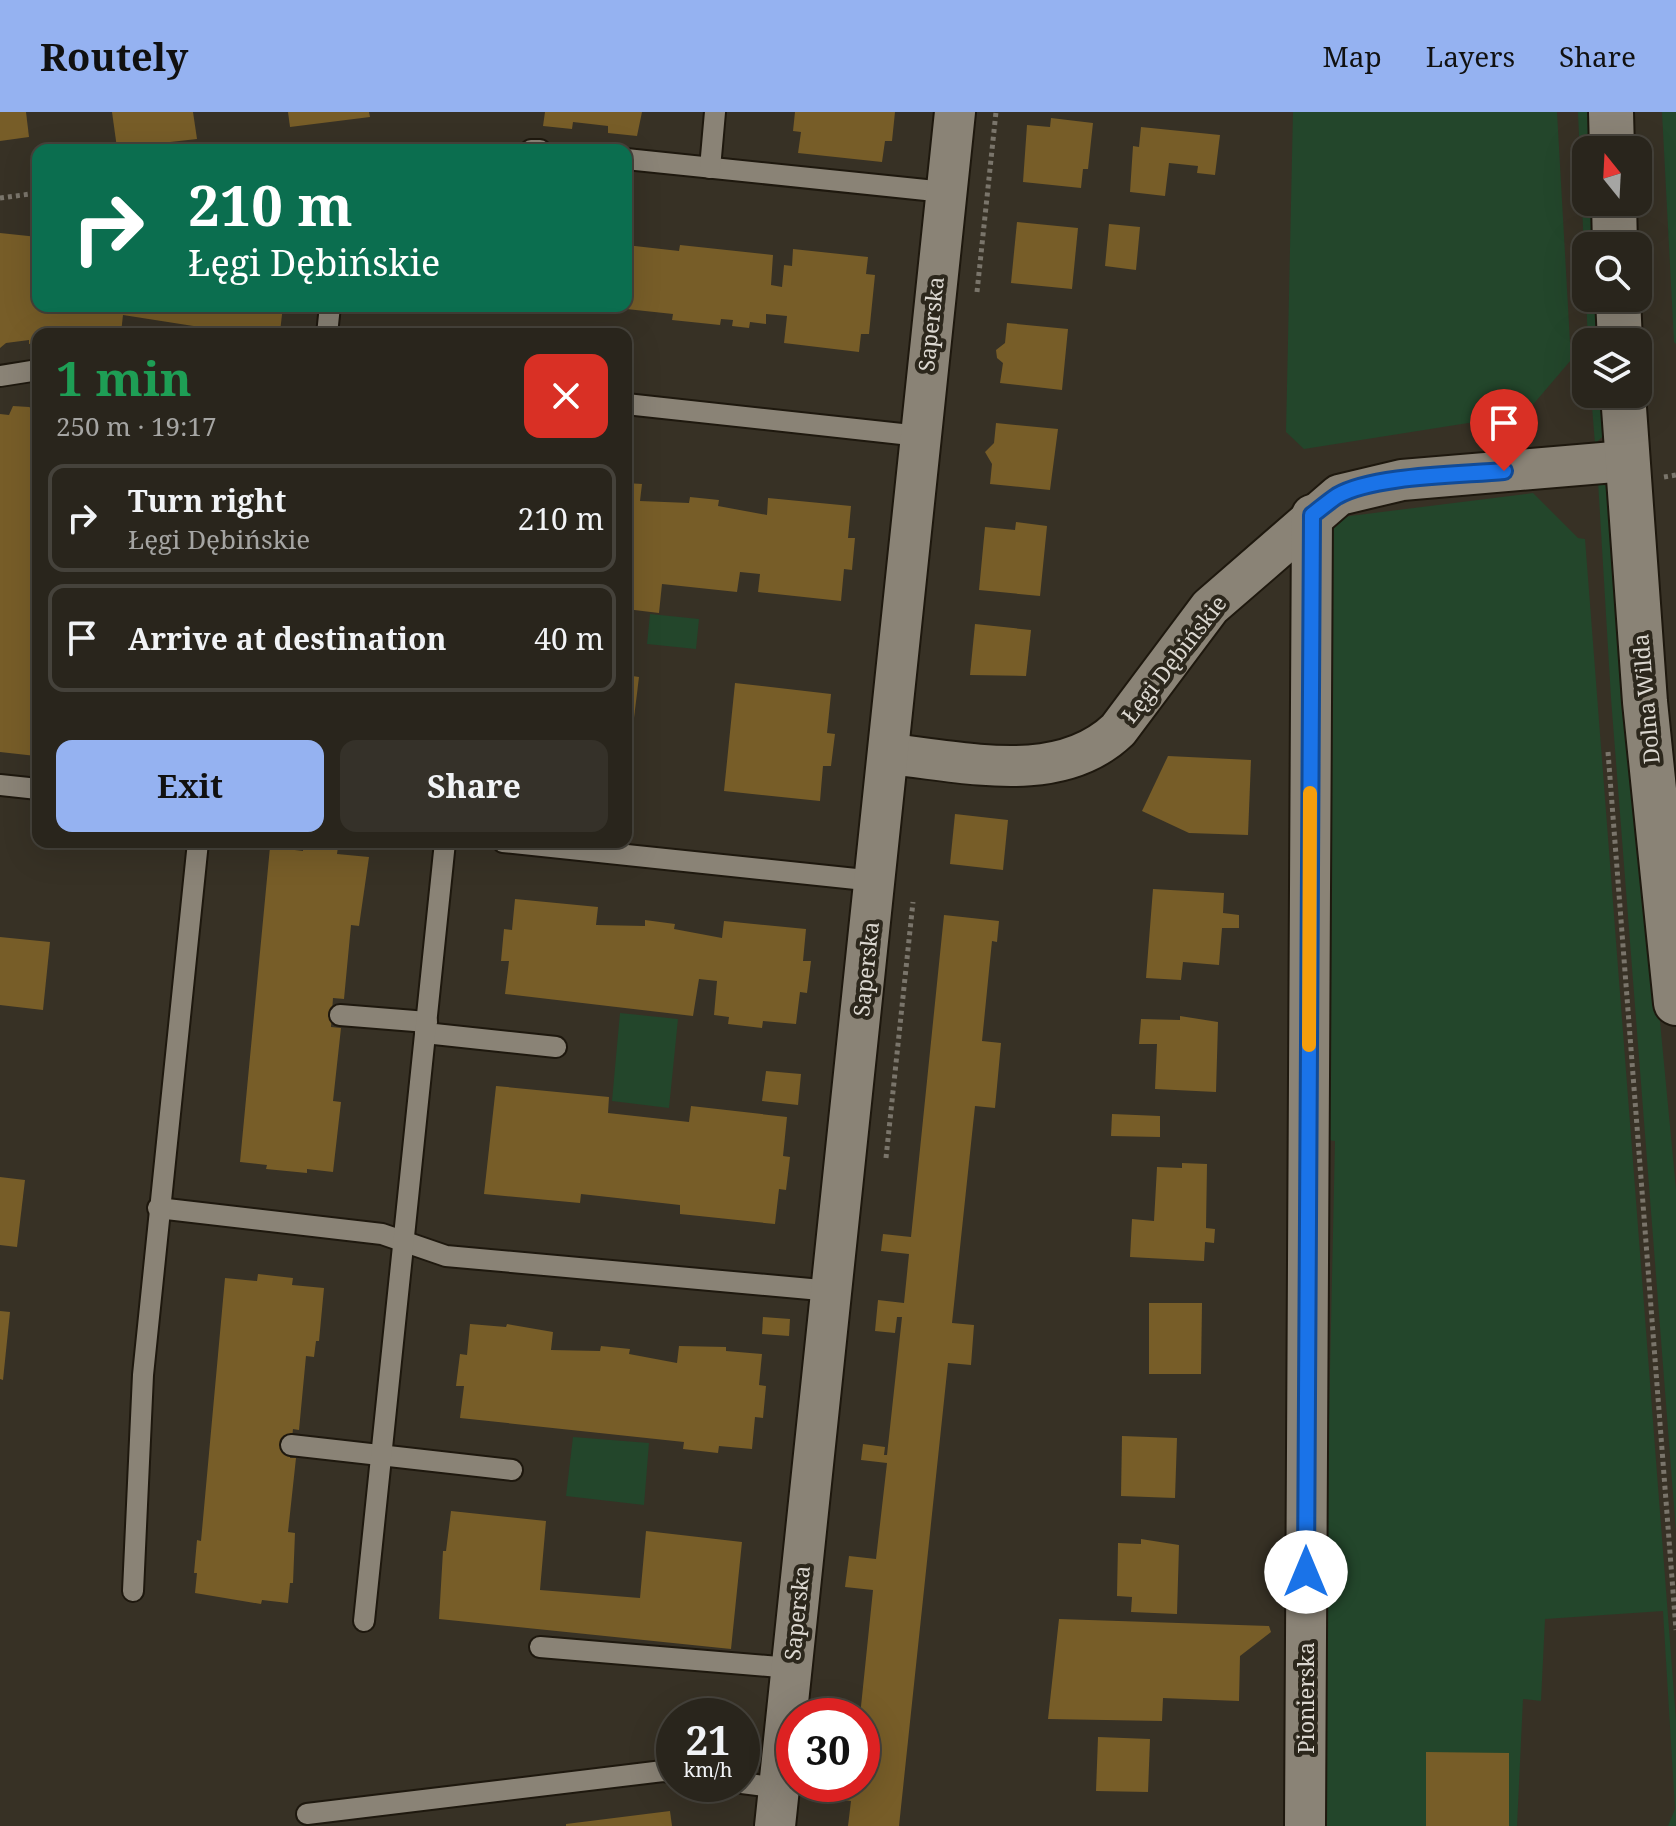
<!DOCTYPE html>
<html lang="en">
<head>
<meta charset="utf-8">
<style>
  body { margin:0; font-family:"Noto Serif",serif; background:#353129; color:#f1f3f6; height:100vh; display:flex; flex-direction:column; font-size:30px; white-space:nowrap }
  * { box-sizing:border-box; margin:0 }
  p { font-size:26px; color:#a5a5a3 }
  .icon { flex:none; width:44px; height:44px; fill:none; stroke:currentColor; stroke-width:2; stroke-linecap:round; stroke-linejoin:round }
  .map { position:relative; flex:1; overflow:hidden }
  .sheet { position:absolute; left:32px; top:216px; width:600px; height:520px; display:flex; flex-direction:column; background:#29251c; border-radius:16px; box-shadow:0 8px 32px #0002,0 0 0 2px #45423b }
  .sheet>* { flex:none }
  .banner { position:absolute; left:32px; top:32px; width:600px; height:168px; border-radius:16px; box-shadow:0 8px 32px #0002,0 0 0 2px #45423b; background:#0b6e4f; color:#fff; overflow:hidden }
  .needle { width:52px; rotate:342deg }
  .fabs { position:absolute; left:1572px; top:24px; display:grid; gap:16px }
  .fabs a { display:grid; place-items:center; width:80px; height:80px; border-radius:16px; background:#29251c; box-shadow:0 8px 32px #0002,0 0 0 2px #45423b; font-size:40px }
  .speed { position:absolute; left:656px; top:1586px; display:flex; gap:16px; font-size:40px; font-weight:700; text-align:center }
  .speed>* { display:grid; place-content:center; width:104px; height:104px; border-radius:50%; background:#29251c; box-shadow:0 8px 32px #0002,0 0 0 2px #45423b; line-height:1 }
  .speed small { font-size:20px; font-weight:400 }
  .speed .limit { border:12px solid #d22; background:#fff; color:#111 }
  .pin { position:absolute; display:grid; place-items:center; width:68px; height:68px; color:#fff; margin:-82px -34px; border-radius:50% 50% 50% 0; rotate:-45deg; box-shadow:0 0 8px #0007 }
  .pin .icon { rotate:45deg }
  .me { position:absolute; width:88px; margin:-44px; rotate:0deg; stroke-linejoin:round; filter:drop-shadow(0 0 6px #0008) }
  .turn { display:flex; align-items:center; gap:28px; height:168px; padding:0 24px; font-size:36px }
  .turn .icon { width:104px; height:104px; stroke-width:2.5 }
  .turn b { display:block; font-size:56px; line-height:68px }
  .round { display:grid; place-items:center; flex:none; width:84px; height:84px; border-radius:16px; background:#353129 }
  .head { display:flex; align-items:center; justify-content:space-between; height:136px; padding:0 24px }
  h1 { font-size:48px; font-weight:700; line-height:60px; color:#1e9e55 }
  .button { display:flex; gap:16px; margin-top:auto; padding:16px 24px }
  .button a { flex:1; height:92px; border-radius:16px; background:#95b2f1; color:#111; font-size:32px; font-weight:700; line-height:92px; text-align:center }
  .button a+a { background:#353129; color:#f1f3f6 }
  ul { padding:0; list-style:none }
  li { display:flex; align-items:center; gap:24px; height:108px; margin:0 16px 12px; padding:0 8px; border:4px solid #45423b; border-radius:16px }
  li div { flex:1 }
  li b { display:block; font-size:30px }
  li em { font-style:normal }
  header { display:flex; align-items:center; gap:48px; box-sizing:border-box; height:112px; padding:0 40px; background:#95b2f1; color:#111 }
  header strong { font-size:38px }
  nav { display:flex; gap:44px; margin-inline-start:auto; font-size:28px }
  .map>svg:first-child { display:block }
  .green { fill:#23462b }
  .building { fill:#775d28 }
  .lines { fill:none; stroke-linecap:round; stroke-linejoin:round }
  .service-casing { stroke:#1e180e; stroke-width:24 }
  .minor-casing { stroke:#1e180e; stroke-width:44 }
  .secondary-casing { stroke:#1e180e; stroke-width:48 }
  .path { stroke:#7a756b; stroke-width:5; stroke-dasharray:4 4; stroke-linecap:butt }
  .service { stroke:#8a8376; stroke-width:20 }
  .minor { stroke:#8a8376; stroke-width:40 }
  .secondary { stroke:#8a8376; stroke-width:44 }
  .route-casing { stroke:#114b97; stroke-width:20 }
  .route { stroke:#1a73e8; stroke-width:14 }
  .slow { stroke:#f59e0b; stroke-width:14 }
  .labels { text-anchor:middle; stroke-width:8; stroke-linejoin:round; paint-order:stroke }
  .street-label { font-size:22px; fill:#dcd8d1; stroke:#2c271c }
</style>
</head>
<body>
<header>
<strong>Routely</strong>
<nav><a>Map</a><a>Layers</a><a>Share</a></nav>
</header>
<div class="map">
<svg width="1676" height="1714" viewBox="0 0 1676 1714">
  <rect width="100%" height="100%" fill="#373125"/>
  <g class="green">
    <polygon points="1293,0 1557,0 1571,248 1525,302 1304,337 1286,320"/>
    <polygon points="1578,0 1593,0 1594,38 1586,38 1586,90 1596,90 1597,134 1586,134 1586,186 1599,186 1601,230 1588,230"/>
    <polygon points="1662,0 1676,0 1676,232 1674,230"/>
    <polygon points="1591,282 1604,282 1605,322 1595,332"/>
    <polygon points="1598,369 1609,376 1676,1077 1676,1420 1611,586"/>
    <polygon points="1533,381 1578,426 1585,427 1676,1608 1676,1714 1668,1714 1675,1697 1663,1499 1545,1507 1541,1589 1523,1587 1517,1714 1320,1714 1335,1029 1313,1026 1330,418 1342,405"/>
    <polygon points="650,502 699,507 696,537 647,532"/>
    <polygon points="620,901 678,907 669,996 612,989"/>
    <polygon points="573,1325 649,1331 644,1393 566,1384"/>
  </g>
  <g class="building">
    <polygon points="0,0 26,0 29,25 0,29"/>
    <polygon points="112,0 193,0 197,27 117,36"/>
    <polygon points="288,0 369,0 370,5 290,15"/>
    <polygon points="545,0 642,0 637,24 608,21 608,14 573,10 572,17 543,14"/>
    <polygon points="795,0 895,0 892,29 885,29 882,50 798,41 801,20 793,19"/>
    <polygon points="1051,6 1093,11 1088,57 1083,57 1081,76 1023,70 1027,13 1050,15"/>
    <polygon points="1141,15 1220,23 1215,63 1197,61 1198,54 1169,51 1165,84 1130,80 1133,34 1139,35"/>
    <polygon points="1017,110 1078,116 1072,177 1011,171"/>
    <polygon points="1109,112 1140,115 1136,158 1105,154"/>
    <polygon points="0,121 38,125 38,194 283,194 280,220 219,214 219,218 123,203 121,221 38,222 38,231 29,232 29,228 6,231 0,236"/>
    <polygon points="626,133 679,139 680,133 773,143 771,173 782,175 784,153 792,154 793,137 868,145 866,162 875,163 869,222 861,222 859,240 784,231 787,204 766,202 766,212 750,210 749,216 732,214 733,208 721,207 720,213 672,208 673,202 617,196 626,194"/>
    <polygon points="445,194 499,194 498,202"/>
    <polygon points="558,194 613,194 613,202"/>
    <polygon points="1007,211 1068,217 1062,278 1000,271 1003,251 997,246 996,238 1005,231"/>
    <polygon points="13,294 29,295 33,297 32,305 38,306 36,644 0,640 0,302 9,303"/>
    <polygon points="996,311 1058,317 1050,378 990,372 992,352 985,340 994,331"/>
    <polygon points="626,371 642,372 640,389 689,391 690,385 719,388 718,394 767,403 768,386 851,394 848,426 855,426 852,458 844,457 841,489 758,480 760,462 740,460 737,480 662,472 659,501 626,497"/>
    <polygon points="1016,410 1047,414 1040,484 979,478 985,415 1015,418"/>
    <polygon points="975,512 1031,518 1026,564 970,563"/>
    <polygon points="626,563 639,565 628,655 626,655"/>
    <polygon points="735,571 831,582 827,621 835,622 831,654 823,654 820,689 724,679"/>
    <polygon points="1168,644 1251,648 1248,723 1189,721 1142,699"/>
    <polygon points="955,702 1008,708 1003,758 950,752"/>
    <polygon points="303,731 338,735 337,742 369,745 359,814 351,813 344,887 333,886 331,915 341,916 333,989 341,990 333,1060 307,1057 307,1061 266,1057 267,1053 240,1050 270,735 303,739"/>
    <polygon points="1153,777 1224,781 1223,801 1239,803 1239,816 1222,816 1219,853 1183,850 1181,868 1146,866"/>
    <polygon points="515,787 598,795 596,813 645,814 645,808 675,812 674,817 722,826 724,809 806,817 803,849 811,849 807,881 800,880 796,912 763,909 762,916 728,912 729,905 714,903 717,869 699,867 693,904 505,882 509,849 501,849 504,817 512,818"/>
    <polygon points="944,803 999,809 997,830 992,829 982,929 1001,931 995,996 975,994 952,1211 974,1213 971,1253 948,1251 899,1714 848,1714 851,1689 826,1686 827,1672 862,1672 860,1604 873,1478 845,1475 849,1444 876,1447 887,1351 861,1348 863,1332 885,1335 884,1343 887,1343 902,1205 897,1205 895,1221 875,1219 878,1188 904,1191 909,1142 881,1139 883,1122 911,1125"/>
    <polygon points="0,825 50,830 43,898 0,893"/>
    <polygon points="1180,904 1218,910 1216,980 1155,977 1157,932 1139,932 1141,907 1180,908"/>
    <polygon points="766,959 801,962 798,993 762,989"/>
    <polygon points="496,974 609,985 608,1001 689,1010 691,994 787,1005 783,1044 790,1045 786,1078 779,1077 775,1112 680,1102 680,1093 581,1082 580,1091 484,1082"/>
    <polygon points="1112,1002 1160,1004 1160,1025 1111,1024"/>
    <polygon points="1182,1051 1207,1052 1206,1116 1215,1117 1214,1131 1205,1130 1204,1149 1130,1145 1132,1107 1154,1109 1157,1055 1182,1056"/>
    <polygon points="0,1065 25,1068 17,1135 0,1133"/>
    <polygon points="258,1162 293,1166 292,1173 324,1176 319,1229 316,1229 314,1245 306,1244 299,1318 293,1317 290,1346 296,1346 288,1420 295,1421 293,1471 290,1471 288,1491 262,1488 261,1492 195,1481 197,1461 194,1461 197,1428 201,1429 225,1166 257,1169"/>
    <polygon points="1149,1191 1202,1191 1201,1262 1149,1262"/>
    <polygon points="0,1199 10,1200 3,1268 0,1267"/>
    <polygon points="763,1205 790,1207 789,1224 762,1222"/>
    <polygon points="470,1212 506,1215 507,1212 553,1220 551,1238 600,1239 601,1234 630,1237 629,1242 677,1251 679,1234 726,1235 726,1239 762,1242 759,1273 766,1274 763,1306 755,1305 752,1337 719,1334 718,1341 683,1337 684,1330 460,1306 464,1274 456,1274 460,1242 467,1243"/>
    <polygon points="1122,1324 1177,1326 1175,1386 1121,1384"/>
    <polygon points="451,1399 546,1409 540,1478 640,1486 646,1419 742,1430 731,1537 439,1507 443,1439 446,1439"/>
    <polygon points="1141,1427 1179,1433 1177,1502 1131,1500 1132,1485 1117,1484 1118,1431 1141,1432"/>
    <polygon points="1059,1507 1269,1514 1271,1520 1240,1544 1239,1589 1163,1586 1162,1609 1048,1607"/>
    <polygon points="1098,1625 1150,1627 1148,1680 1096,1679"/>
    <polygon points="1426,1640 1509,1641 1509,1714 1426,1714"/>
    <polygon points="670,1699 672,1714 566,1714 566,1712"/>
  </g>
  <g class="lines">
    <g class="service-casing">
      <g id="service">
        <polyline points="531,38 540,38"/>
        <polyline points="626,47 945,80"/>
        <polyline points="710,56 715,0"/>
        <polyline points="327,222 330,194"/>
        <polyline points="0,264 38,258"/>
        <polyline points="626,292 920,324"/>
        <polyline points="0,673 38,677"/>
        <polyline points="503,730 875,769"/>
        <polyline points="340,903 427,910"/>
        <polyline points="425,921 556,935"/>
        <polyline points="158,1096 382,1122 446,1144 832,1179"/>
        <polyline points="291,1333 512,1358"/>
        <polyline points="133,1479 143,1263 198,730"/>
        <polyline points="364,1509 445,730"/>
        <polyline points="540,1535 791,1556"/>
        <polyline points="742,1671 779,1676"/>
        <polyline points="307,1702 663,1659 674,1661"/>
      </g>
    </g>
    <g class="minor-casing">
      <g id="minor">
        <path d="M888 642C963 649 1058 675 1118 618L1210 495 1339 383 1402 368 1626 349"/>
        <polyline points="775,1714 955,0"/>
        <polyline points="1305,1714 1312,403"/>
      </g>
    </g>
    <g class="secondary-casing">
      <g id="secondary">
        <polyline points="1611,0 1612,38"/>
        <polyline points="1614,90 1615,134"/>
        <polyline points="1618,186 1620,230"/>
        <polyline points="1623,282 1645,590 1676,891"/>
      </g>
    </g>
    <g class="path">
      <polyline points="1573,49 1575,83"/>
      <polyline points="0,86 38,81"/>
      <polyline points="1578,149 1580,175"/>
      <polyline points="977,180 996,0"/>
      <polyline points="1584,245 1585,271"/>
      <polyline points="1664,365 1676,363"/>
      <polyline points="1608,640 1676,1518"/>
      <polyline points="886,1046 913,790"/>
    </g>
    <use href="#service" class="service"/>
    <use href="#minor" class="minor"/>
    <use href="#secondary" class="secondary"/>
  </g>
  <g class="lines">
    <g class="route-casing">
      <path id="route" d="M1306 1460 1312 403C1320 397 1328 390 1337 384 1373 363 1461 363 1504 359"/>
    </g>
    <use href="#route" class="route"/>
    <polyline class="slow" points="1309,933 1310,681"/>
  </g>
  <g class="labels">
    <g class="street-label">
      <text transform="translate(931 212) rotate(-84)" y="8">Saperska</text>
      <text transform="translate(1174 547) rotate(-52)" y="8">Łęgi Dębińskie</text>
      <text transform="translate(1646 587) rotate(-95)" y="8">Dolna Wilda</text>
      <text transform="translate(866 857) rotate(-84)" y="8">Saperska</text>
      <text transform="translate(797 1501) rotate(-84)" y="8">Saperska</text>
      <text transform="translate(1306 1586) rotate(-90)" y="8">Pionierska</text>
    </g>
  </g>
</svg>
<div class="fabs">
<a><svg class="needle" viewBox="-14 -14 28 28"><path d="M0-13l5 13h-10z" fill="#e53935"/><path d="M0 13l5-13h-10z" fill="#a5a5a3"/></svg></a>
<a><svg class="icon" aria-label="search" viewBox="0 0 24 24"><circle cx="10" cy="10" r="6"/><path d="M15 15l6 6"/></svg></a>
<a><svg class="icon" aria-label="layers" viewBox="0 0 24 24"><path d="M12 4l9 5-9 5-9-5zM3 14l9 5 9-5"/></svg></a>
</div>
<div class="speed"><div>21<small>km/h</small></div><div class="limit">30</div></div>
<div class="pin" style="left:1504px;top:359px;background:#d93025"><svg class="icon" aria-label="arrive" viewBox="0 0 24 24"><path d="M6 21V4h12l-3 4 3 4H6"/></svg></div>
<svg class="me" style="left:1306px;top:1460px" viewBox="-20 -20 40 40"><circle r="19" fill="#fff"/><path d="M0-13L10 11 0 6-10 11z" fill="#1a73e8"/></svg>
<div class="banner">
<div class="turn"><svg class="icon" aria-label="right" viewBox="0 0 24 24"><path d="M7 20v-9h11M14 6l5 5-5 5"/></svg><div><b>210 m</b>Łęgi Dębińskie</div></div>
</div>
<section class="sheet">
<div class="head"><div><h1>1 min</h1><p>250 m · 19:17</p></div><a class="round" style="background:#d93025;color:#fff"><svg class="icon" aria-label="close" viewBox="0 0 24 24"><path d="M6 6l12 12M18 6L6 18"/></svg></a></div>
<ul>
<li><svg class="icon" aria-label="right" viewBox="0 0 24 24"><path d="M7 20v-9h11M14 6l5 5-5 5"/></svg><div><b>Turn right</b><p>Łęgi Dębińskie</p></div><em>210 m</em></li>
<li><svg class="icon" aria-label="arrive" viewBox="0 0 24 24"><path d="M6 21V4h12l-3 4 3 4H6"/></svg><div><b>Arrive at destination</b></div><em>40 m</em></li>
</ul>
<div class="button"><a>Exit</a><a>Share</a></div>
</section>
</div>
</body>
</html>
